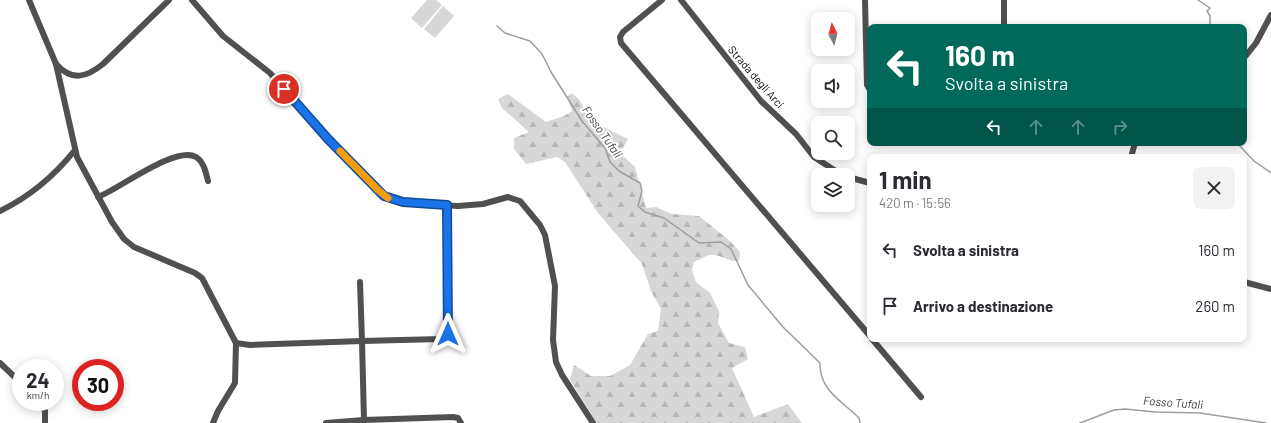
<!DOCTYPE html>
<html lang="it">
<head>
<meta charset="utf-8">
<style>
  body { margin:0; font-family:Barlow,sans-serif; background:#f2f2f3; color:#2b2b33; height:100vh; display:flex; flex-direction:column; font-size:15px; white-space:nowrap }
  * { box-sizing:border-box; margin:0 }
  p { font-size:13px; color:#7c7c81 }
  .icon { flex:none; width:22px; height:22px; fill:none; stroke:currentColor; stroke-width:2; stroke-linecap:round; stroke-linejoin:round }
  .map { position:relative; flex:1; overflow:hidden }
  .side { position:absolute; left:867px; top:154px; width:380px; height:188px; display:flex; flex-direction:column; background:#fff; border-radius:8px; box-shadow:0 2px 10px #0003 }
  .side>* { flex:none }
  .top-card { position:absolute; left:867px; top:24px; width:380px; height:122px; border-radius:8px; box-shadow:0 2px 10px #0003; background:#00695c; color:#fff; overflow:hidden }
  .needle { width:26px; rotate:354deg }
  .controls { position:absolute; left:811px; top:12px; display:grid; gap:8px }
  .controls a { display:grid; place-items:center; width:44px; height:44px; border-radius:8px; background:#fff; box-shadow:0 2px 10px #0003; font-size:20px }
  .speed { position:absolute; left:12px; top:359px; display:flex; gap:8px; font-size:20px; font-weight:700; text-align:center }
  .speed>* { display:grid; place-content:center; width:52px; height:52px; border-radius:50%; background:#fff; box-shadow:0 2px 10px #0003; line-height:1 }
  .speed small { font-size:10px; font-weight:400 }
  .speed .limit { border:6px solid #d22; background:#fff; color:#111 }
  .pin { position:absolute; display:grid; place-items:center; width:34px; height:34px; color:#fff; margin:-17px; border:2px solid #fff; border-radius:50%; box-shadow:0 1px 4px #0007 }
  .me { position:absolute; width:44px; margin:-22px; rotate:0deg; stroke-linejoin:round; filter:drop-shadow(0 0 3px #0008) }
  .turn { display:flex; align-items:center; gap:14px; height:84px; padding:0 12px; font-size:18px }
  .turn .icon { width:52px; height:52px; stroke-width:2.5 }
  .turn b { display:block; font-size:28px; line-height:34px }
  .lanes { display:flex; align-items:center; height:38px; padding:0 12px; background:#0003; justify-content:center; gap:20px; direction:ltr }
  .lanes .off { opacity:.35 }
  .round { display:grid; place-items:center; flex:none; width:42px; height:42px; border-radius:8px; background:#f2f2f3 }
  .head { display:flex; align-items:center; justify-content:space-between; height:68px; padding:0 12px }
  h1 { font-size:24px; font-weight:700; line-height:30px }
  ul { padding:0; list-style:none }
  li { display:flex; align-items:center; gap:12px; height:56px; padding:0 12px }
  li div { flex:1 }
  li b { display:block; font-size:15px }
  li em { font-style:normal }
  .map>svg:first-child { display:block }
  .green { fill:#d7d7d7 }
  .forest { fill:url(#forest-firs) }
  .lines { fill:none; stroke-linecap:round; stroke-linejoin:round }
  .stream { stroke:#9e9e9e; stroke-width:1.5 }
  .minor { stroke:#505050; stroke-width:6 }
  .route-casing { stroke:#114b97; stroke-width:10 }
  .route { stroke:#1a73e8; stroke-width:7 }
  .slow { stroke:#f59e0b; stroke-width:7 }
  .labels { text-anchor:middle; stroke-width:4; stroke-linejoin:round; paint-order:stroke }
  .street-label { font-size:11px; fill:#000; stroke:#fff }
  .water-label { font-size:12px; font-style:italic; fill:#3f3f3f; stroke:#fff }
</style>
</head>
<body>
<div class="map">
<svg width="1271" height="423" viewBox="0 0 1271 423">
  <defs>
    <pattern id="forest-firs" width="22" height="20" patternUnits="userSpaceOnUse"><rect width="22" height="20" fill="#d7d7d7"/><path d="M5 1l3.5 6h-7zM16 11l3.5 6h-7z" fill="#b7b7b7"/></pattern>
  </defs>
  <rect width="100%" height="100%" fill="#fff"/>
  <g class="green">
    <polygon points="427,0 436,0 442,5 422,28 411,18"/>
    <polygon points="443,6 454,16 435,38 424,29"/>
  </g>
  <path class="forest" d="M571 93C585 101 580 108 590 117 600 127 615 132 628 139L620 153 635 167 646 208 656 207 672 214 699 216 730 241 740 252 739 261C729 262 721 254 710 255 705 256 699 260 694 262L692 270 696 282 710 293 719 311 718 323 729 343 745 347 748 359 732 368 754 417 788 404 802 423H597L570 380 574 365 591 376H610L630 365 648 334 658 331 661 309 651 291 642 264 598 213 565 162 557 157 526 164 514 149V138L529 132 502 108 498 99 508 94 546 122 564 116 572 111 567 97Z"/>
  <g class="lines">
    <g class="stream">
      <polyline points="1198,0 1210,8 1207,11 1210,16 1210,27"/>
      <path d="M497 26 505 33 530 41 542 54 551 72 582 121 605 148 610 162 619 171 640 183 642 191 638 206 645 212 664 218 699 243 721 242 731 249 748 285 783 327 820 363C819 390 842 401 859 418L860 423"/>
      <polyline points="1237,143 1254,161 1271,173"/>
      <polyline points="1080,423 1114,410 1125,409 1155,412 1200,413 1266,423"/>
    </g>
    <g class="minor">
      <path d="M29 0 56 64C72 82 87 77 103 64L169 0"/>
      <polyline points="192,0 223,36 270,73 328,139 372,185 386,197 408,203 458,206 483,204 508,197 520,201 540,225 545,235 555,286 553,340 556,362 562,375 593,423"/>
      <polyline points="662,0 623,32 620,37 621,43 870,336"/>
      <polyline points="681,0 761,101 796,134 814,157 842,175"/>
      <polyline points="865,0 867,85 870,90"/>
      <polyline points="1004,0 1004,27"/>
      <polyline points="1244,58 1256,43 1271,15"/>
      <polyline points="56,64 77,157 112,222 124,239 134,247 195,273 202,278 236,343 250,345 362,341 364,420 326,423"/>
      <polyline points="1131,157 1135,143"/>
      <polyline points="848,177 870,183"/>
      <path d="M98 197C119 189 176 145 196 157 204 162 206 173 208 181"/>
      <path d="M0 211C29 197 55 175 75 150"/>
      <polyline points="360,282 362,341 441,339 446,337 448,332 447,205"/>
      <polyline points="1244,282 1271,289"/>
      <polyline points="872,339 921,397"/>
      <polyline points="0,363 21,383"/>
      <polyline points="40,402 45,411 45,423"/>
      <polyline points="364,420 453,417 458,418 461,423"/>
      <polyline points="213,423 218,411 235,383 236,343"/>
    </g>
  </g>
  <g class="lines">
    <g class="route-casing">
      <polyline id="route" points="284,89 328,139 384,196 403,202 447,205 448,334"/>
    </g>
    <use href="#route" class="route"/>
    <polyline class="slow" points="340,151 378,190 388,198"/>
  </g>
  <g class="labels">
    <g class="street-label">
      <text transform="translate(756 77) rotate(49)" y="4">Strada degli Arci</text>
    </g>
    <g class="water-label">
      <text transform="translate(602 132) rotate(55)" y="4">Fosso Tufali</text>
      <text transform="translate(1173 403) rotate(4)" y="4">Fosso Tufali</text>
    </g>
  </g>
</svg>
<div class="controls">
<a><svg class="needle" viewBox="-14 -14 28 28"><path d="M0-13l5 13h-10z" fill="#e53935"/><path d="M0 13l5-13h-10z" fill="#7c7c81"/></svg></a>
<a><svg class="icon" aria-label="sound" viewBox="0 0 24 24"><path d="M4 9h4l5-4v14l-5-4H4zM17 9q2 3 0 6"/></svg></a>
<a><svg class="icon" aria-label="search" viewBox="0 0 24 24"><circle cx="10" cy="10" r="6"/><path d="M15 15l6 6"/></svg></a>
<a><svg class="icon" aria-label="layers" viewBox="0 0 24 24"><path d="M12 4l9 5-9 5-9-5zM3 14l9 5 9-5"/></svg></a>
</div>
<div class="speed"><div>24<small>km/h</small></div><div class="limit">30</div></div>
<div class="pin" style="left:284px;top:89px;background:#d93025"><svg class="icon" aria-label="arrive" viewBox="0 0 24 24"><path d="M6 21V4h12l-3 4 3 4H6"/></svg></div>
<svg class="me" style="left:448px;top:334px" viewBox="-20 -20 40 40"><path d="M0-17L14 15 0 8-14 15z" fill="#1a73e8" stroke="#fff" stroke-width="4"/></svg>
<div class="top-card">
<div class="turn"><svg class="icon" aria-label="left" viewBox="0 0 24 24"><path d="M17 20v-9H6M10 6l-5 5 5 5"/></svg><div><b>160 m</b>Svolta a sinistra</div></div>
<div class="lanes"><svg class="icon" aria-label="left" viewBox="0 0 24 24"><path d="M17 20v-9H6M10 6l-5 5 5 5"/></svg><svg class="icon off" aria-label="ahead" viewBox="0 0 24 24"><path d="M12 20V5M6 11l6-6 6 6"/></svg><svg class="icon off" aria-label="ahead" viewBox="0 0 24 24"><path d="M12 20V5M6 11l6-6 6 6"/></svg><svg class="icon off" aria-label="right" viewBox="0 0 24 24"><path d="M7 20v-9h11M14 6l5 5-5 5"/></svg></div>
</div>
<section class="side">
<div class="head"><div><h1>1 min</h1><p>420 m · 15:56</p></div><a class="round"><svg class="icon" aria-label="close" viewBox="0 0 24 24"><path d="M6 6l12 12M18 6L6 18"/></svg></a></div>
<ul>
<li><svg class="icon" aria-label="left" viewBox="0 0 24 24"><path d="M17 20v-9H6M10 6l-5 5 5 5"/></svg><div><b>Svolta a sinistra</b></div><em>160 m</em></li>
<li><svg class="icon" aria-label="arrive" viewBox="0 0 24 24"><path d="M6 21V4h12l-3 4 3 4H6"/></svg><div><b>Arrivo a destinazione</b></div><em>260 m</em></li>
</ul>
</section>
</div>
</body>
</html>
